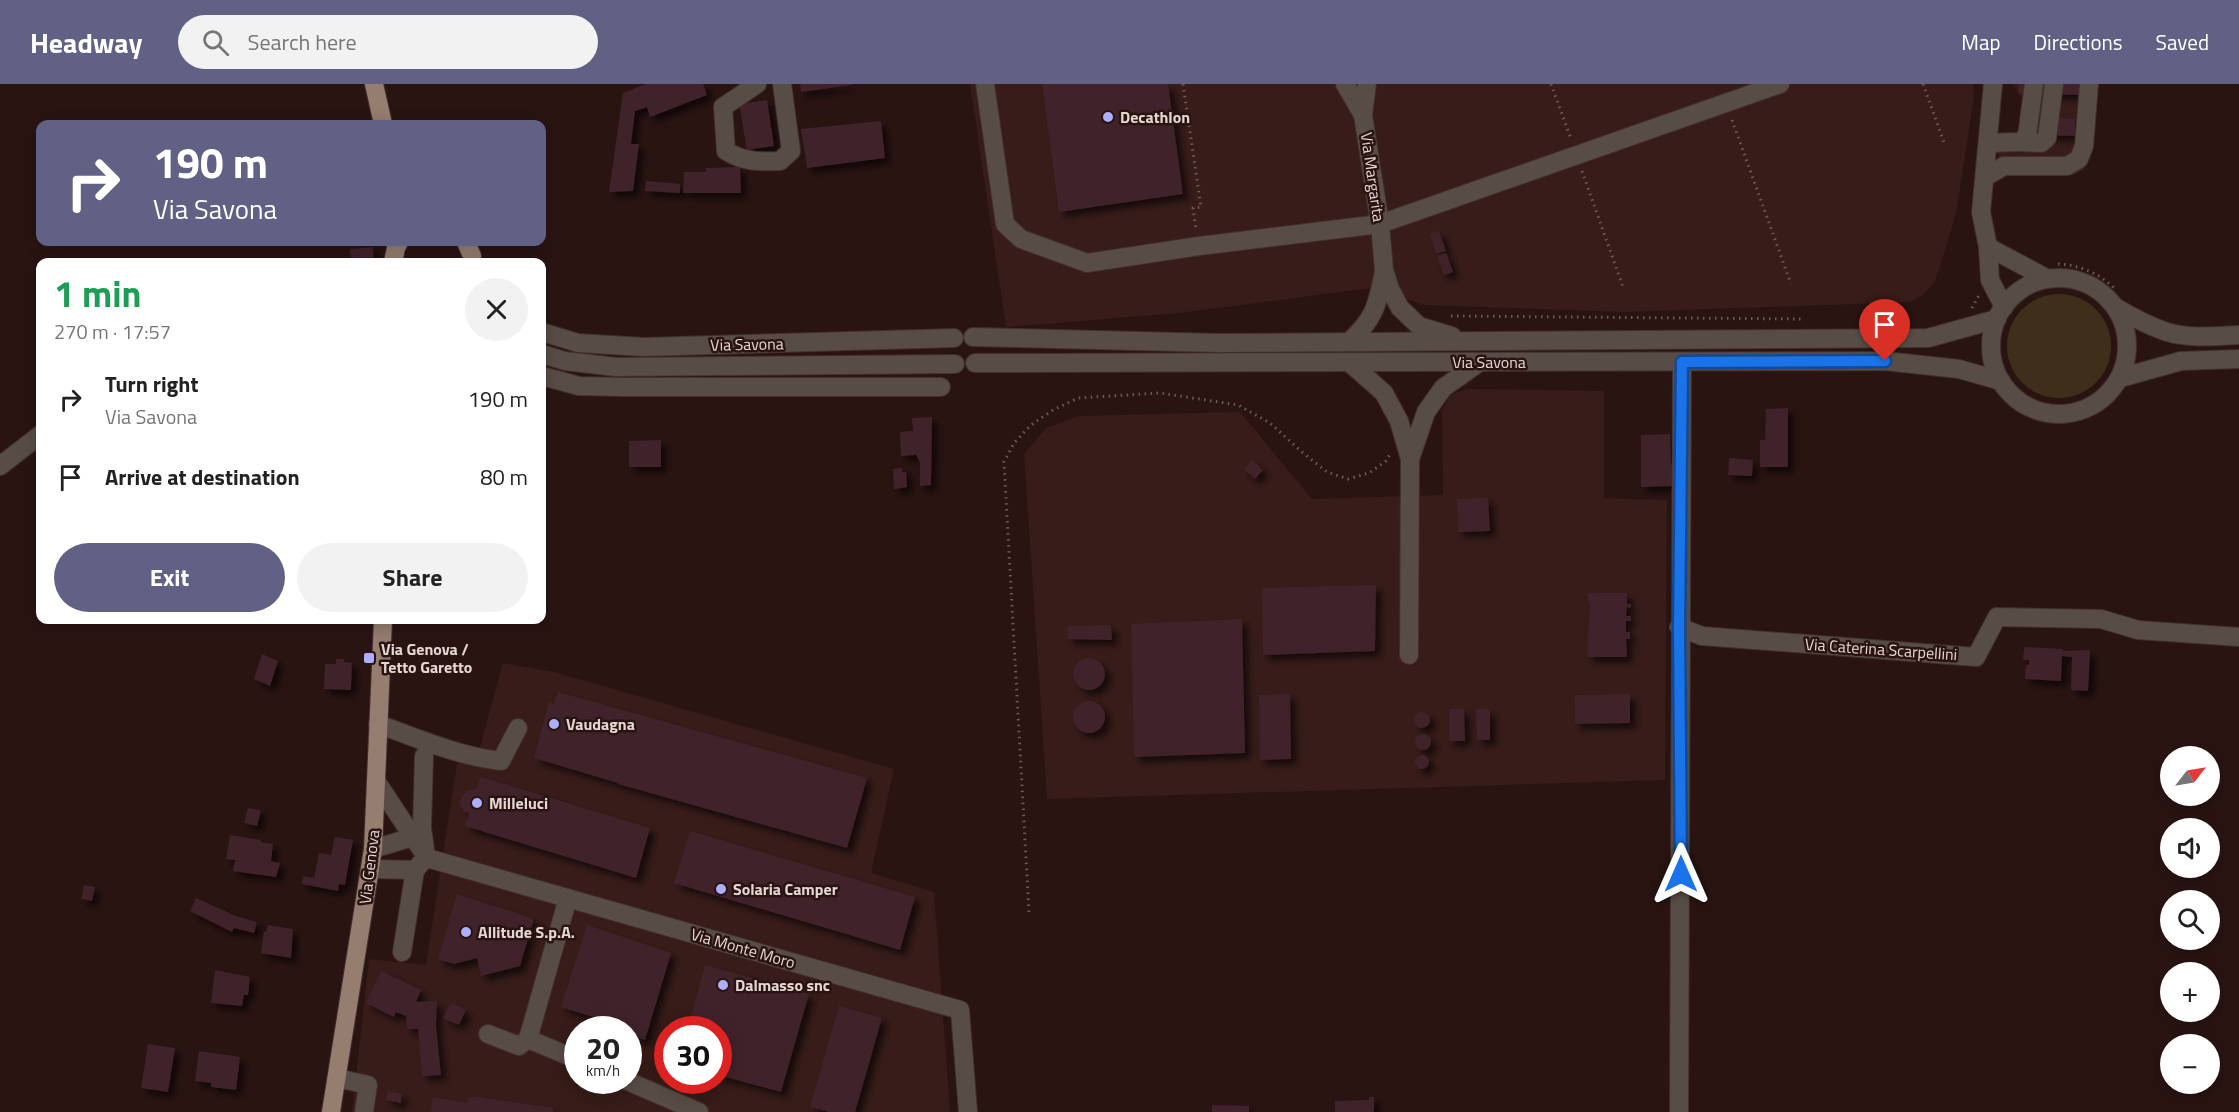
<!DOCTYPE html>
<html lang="en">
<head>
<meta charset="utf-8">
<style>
  body { margin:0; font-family:"Titillium Web",sans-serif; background:#f2f2f2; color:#222; height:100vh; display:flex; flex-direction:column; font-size:22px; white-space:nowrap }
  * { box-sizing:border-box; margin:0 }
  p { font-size:20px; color:#767676 }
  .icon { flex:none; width:33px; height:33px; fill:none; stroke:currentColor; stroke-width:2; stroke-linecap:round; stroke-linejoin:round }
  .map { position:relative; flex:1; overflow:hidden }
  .details { position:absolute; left:36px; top:174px; width:510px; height:366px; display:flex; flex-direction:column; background:#fff; border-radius:12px; box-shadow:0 3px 15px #0003 }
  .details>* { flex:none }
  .guide { position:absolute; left:36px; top:36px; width:510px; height:126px; border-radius:12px; box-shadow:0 3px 15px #0003; background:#606184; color:#fff; overflow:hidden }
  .needle { width:39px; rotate:59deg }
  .controls { position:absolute; left:2160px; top:662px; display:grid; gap:12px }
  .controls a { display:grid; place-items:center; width:60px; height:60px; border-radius:50%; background:#fff; box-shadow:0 3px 15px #0003; font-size:30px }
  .speed { position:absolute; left:564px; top:932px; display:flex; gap:12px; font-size:30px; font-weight:700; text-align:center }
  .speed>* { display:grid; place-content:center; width:78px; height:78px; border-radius:50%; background:#fff; box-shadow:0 3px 15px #0003; line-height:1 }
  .speed small { font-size:15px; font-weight:400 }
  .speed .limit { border:9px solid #d22; background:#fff; color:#111 }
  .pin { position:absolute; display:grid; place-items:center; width:51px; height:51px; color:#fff; margin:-62px -26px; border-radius:50% 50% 50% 0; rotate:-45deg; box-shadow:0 0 6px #0007 }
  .pin .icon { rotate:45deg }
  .me { position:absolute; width:66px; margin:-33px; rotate:0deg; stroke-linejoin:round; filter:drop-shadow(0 0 4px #0008) }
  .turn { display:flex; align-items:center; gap:21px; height:126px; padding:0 18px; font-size:27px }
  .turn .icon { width:78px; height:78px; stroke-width:2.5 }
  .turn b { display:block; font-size:42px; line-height:51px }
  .round { display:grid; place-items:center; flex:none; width:63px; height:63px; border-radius:32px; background:#f2f2f2 }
  .overview { display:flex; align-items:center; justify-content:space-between; height:102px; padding:0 18px }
  h1 { font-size:36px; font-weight:700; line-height:45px; color:#1e9e55 }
  .primary-button { display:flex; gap:12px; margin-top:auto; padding:12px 18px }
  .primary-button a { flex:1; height:69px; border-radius:36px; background:#606184; color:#fff; font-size:24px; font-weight:700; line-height:69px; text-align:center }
  .primary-button a+a { background:#f2f2f2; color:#222 }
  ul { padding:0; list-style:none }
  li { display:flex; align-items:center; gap:18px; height:78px; padding:0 18px }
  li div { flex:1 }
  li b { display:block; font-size:22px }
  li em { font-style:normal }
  header { display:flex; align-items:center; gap:36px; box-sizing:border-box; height:84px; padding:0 30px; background:#606184; color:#fff }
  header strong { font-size:28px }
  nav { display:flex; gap:33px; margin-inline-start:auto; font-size:21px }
  .search { width:420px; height:54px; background:#f2f2f2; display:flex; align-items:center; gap:15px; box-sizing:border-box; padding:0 21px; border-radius:33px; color:#767676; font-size:22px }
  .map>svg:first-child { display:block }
  .built { fill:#371c19; fill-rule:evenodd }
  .green { fill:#3f2e19 }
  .building { fill:#3f2329; filter:url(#shadow) }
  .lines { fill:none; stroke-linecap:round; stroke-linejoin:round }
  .minor-casing { stroke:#432f2d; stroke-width:20 }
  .major-casing { stroke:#432f2d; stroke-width:20 }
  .path { stroke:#6d5a58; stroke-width:3; stroke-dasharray:1.5 4.5; stroke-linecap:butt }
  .minor { stroke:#584c46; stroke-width:18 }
  .major { stroke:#957d70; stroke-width:18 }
  .route-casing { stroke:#114b97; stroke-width:15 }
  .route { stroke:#1a73e8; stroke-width:10 }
  .poi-dot { fill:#acaffb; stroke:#291412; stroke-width:2 }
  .labels { text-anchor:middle; stroke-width:5; stroke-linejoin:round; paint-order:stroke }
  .poi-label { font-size:16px; font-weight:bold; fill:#e5d6d4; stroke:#291412; text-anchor:start }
  .street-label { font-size:16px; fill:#e5d6d4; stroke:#291412 }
</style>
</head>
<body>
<header>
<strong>Headway</strong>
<div class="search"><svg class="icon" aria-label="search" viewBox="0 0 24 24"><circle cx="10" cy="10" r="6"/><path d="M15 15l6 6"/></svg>Search here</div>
<nav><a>Map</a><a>Directions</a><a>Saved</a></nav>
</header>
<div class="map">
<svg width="2239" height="1028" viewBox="0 0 2239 1028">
  <defs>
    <filter id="shadow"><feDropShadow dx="5.5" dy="5.5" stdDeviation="3" flood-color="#0009"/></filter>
  </defs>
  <rect width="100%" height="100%" fill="#291412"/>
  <g class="built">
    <polygon points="970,0 1973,0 1974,13 1956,130 1935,198 1923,211 1911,218 1624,228 1425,221 1371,204 1179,229 1006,243"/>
    <polygon points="2013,0 2098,0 2095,52 2084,86 2073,91 2007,88 1996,96 2001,48 2019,48 2023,18"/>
    <polygon points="1467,305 1604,307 1604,414 1667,416 1665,696 1047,715 1024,370 1046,344 1079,332 1240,328 1312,415 1443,411 1442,326 1450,311"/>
    <path d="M503 579 554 588 894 685 871 789 934 808 950 1028H352L369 875 426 881 457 680 474 674 480 663ZM578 945H628V996H578ZM668 945H718V996H668Z"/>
  </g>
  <circle class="green" cx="2059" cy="262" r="52"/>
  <g class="building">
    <polygon points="646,0 703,0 707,11 650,33 647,23 635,27 631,60 639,60 633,107 609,108 623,9"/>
    <polygon points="800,0 852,0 852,1 801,8"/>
    <polygon points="1042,0 1168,0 1183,110 1059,128"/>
    <polygon points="2019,0 2080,0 2080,11 2019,9"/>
    <polygon points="767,16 774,62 747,66 739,20"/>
    <polygon points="2041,33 2075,35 2075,52 2040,51"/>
    <polygon points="881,37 885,74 807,84 801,45"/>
    <polygon points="740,83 741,109 683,109 684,88 706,88 706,84"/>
    <polygon points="646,97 680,100 680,109 645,107"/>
    <polygon points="1439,147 1446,167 1436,170 1430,150"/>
    <polygon points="373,163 374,178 351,178 350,165"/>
    <polygon points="1446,169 1453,188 1444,191 1437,172"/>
    <polygon points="1788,324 1788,383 1760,383 1760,356 1765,356 1766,325"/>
    <polygon points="932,333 931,401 920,402 920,378 916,371 901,372 900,348 913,347 912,334"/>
    <polygon points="1670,350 1671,381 1675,380 1674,402 1641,403 1641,351"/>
    <polygon points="661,356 661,383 629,383 629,357"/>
    <polygon points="1729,374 1753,376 1752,392 1728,391"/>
    <polygon points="1252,376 1263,386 1255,395 1244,385"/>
    <polygon points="902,384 902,388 906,388 907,403 894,405 893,385"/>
    <polygon points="1488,414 1490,447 1458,448 1457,415"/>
    <polygon points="1376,501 1375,567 1263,571 1262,504"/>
    <polygon points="1588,509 1627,509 1627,520 1631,520 1631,524 1627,523 1626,532 1631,532 1631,537 1626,537 1626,548 1630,548 1630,555 1626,555 1627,573 1587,573 1590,520 1588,520"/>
    <polygon points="1242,535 1245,669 1134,673 1131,540"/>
    <polygon points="1111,541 1112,556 1068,555 1068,542"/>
    <polygon points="2024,563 2063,565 2063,567 2090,566 2088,607 2071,606 2072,573 2062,572 2061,597 2025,595 2026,581 2029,581 2029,576 2023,576"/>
    <polygon points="262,570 278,577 270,602 254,595"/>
    <circle cx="1089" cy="590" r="16"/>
    <polygon points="336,575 344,575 344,578 352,579 351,606 324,605 325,580 336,580"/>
    <polygon points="558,608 867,694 847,764 618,700 618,699 534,674 549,618 554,620"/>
    <polygon points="1290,610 1291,675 1260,676 1259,611"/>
    <polygon points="1630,610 1630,639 1575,640 1575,611"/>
    <circle cx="1089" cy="633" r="16"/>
    <polygon points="1449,625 1464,625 1465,657 1449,657"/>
    <polygon points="1476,625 1490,625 1490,656 1477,656"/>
    <circle cx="1422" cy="636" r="8"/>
    <circle cx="1423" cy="658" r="8"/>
    <circle cx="1422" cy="678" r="7"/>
    <polygon points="481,693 650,744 636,794 465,742 469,729 463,727 460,718 462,711 469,706 477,705"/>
    <polygon points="248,724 261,726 257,742 244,739"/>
    <polygon points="690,747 915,813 900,866 674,799"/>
    <polygon points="230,751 261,756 260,758 273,760 271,777 280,779 276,793 233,787 235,776 226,775"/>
    <polygon points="335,753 353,756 345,801 339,800 338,807 302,800 303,792 314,794 319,769 331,771"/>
    <polygon points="84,801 95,803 92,817 81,815"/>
    <polygon points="457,810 534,835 520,882 481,892 477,874 454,880 438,875"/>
    <polygon points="196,814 236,832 257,838 254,849 234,844 232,848 190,827"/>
    <polygon points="268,841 293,845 291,874 261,869 264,847 266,848"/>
    <polygon points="587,841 671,869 645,956 628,951 628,945 610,945 612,939 561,923"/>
    <polygon points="705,881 809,910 781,1008 718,991 718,945 688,945"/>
    <polygon points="215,886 250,893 248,911 244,911 242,922 211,919"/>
    <polygon points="381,887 421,906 416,918 437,917 436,942 441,991 422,992 418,945 407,945 406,932 396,928 394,933 366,919"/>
    <polygon points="451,919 466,926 459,941 443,934"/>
    <polygon points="839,922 882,934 855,1028 829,1028 810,1023"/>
    <polygon points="148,960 175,964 168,1008 141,1004"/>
    <polygon points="199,967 240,973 236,1006 211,1003 211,999 195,997"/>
    <polygon points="388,1007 402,1010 401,1019 386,1016"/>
    <polygon points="433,1013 467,1019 469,1014 478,1013 553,1024 553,1028 431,1028"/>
    <polygon points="1369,1013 1374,1013 1374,1028 1335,1028 1335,1017 1369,1016"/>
    <polygon points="1212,1021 1249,1022 1249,1028 1212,1028"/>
  </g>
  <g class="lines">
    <g class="minor-casing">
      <g id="minor">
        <path d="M757 0 723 23 726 67C744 78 760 78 780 77L791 67 782 0"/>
        <polyline points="985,0 1005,140 1021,155 1087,179 1199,162 1380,140 1780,0"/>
        <polyline points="1345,0 1363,31"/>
        <polyline points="1367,0 1363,31 1380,140 1384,186 1390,205 1400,224 1419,242 1452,252"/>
        <polyline points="1993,0 1981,128 1988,163 1990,196 2004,223"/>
        <polyline points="2020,58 2041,59 2047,54 2054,0"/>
        <polyline points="1988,59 2020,58 2027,52 2034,0"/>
        <polyline points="1985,93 2004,82 2067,82 2079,75 2084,62 2089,0"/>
        <polyline points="1988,163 2048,195"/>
        <circle cx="2059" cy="262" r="68"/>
        <path d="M2115 223C2132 233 2149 242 2167 248 2190 255 2216 252 2239 251"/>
        <polyline points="542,248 578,259 644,263 954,254"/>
        <polyline points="973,253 1219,259 1928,254 1997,235"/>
        <path d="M1349 258C1375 234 1377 222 1384 188"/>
        <polyline points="542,270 565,277 616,283 955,280"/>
        <polyline points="975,279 1885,277 1959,285 2001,297"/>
        <polyline points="1350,279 1384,309 1399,337 1410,375"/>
        <polyline points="542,292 579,302 623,303 941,303"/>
        <polyline points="2120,294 2181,277 2239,275"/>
        <polyline points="0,382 40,351"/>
        <polyline points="1679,543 1702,552 1976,573 1997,533 2101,535 2138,546 2239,553"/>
        <polyline points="1409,571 1410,375 1426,328 1443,304 1480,278"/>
        <path d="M378 640C419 655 458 672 501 677L518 644"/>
        <polyline points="424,672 422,744 425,766"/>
        <polyline points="376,697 427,774 960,926 968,1028"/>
        <polyline points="373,765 413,753"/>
        <polyline points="371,785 415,786 422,778"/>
        <polyline points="568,814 528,955 578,976"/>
        <polyline points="402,868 415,786"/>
        <polyline points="488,950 519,962 528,955"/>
        <polyline points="337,994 368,1001 364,1028"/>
        <polyline points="625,996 699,1028"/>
        <polyline points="1679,1028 1682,278"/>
      </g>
    </g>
    <g class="major-casing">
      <g id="major">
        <polyline points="374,0 383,40"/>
        <polyline points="466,158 472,172 472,178"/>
        <polyline points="393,178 396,164 399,158"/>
        <polyline points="331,1028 373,765 383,536"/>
      </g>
    </g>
    <g class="path">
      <polyline points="1183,0 1201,123 1193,124 1196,146"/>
      <polyline points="1551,0 1571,55"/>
      <polyline points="1923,0 1945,61"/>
      <polyline points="1732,36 1791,200"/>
      <polyline points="1582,87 1623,203"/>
      <path d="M2058 180C2080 181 2101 190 2116 206"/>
      <polyline points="1972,224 1979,211"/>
      <polyline points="1451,232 1804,235"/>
      <polyline points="1029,828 1004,378 1014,359 1031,341 1053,326 1078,314 1160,309 1238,321 1270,339 1302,368 1327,388 1348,395 1369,389 1386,377 1390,370"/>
    </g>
    <use href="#minor" class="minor"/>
    <use href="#major" class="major"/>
  </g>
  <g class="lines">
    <g class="route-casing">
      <polyline id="route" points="1681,790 1679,543 1682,278 1885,277"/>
    </g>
    <use href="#route" class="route"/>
  </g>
  <g class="poi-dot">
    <circle cx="1108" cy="33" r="6"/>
    <rect x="363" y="568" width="12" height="12" rx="3"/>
    <circle cx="554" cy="640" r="6"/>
    <circle cx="477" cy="719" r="6"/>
    <circle cx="721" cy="805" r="6"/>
    <circle cx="466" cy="848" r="6"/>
    <circle cx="723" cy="901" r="6"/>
  </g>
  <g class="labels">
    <g class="poi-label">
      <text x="1120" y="39">Decathlon</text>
      <text x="381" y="571">Via Genova /<tspan x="381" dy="18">Tetto Garetto</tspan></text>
      <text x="566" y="646">Vaudagna</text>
      <text x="489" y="725">Milleluci</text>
      <text x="733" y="811">Solaria Camper</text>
      <text x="478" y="854">Allitude S.p.A.</text>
      <text x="735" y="907">Dalmasso snc</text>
    </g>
    <g class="street-label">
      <text transform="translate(1373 93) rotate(82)" y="6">Via Margarita</text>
      <text transform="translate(747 260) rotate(-1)" y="6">Via Savona</text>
      <text x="1489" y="284">Via Savona</text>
      <text transform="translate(1881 565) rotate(4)" y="6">Via Caterina Scarpellini</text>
      <text transform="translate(369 783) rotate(-83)" y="6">Via Genova</text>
      <text transform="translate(743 864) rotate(16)" y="6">Via Monte Moro</text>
    </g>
  </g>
</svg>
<div class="controls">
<a><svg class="needle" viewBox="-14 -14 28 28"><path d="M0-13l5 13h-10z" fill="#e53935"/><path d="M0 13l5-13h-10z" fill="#767676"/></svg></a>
<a><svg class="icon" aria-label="sound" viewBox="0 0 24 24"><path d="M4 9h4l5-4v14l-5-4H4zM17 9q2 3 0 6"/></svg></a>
<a><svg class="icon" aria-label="search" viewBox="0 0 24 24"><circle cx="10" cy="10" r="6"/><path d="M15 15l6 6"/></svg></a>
<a>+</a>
<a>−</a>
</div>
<div class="speed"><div>20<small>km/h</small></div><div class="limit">30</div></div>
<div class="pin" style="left:1885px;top:277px;background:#d93025"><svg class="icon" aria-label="arrive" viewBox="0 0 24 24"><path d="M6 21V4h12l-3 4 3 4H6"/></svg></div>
<svg class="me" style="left:1681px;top:790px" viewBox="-20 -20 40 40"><path d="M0-17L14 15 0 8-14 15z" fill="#1a73e8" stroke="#fff" stroke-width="4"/></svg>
<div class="guide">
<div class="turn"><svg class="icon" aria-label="right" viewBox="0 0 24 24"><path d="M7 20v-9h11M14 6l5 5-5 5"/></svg><div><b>190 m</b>Via Savona</div></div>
</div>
<section class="details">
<div class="overview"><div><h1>1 min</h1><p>270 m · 17:57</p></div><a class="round"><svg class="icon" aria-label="close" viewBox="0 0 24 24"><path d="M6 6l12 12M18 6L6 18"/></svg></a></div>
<ul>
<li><svg class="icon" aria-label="right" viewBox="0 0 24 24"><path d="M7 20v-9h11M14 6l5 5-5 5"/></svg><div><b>Turn right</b><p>Via Savona</p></div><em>190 m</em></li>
<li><svg class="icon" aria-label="arrive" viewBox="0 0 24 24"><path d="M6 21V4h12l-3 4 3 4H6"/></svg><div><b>Arrive at destination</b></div><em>80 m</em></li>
</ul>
<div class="primary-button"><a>Exit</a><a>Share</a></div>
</section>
</div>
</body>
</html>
